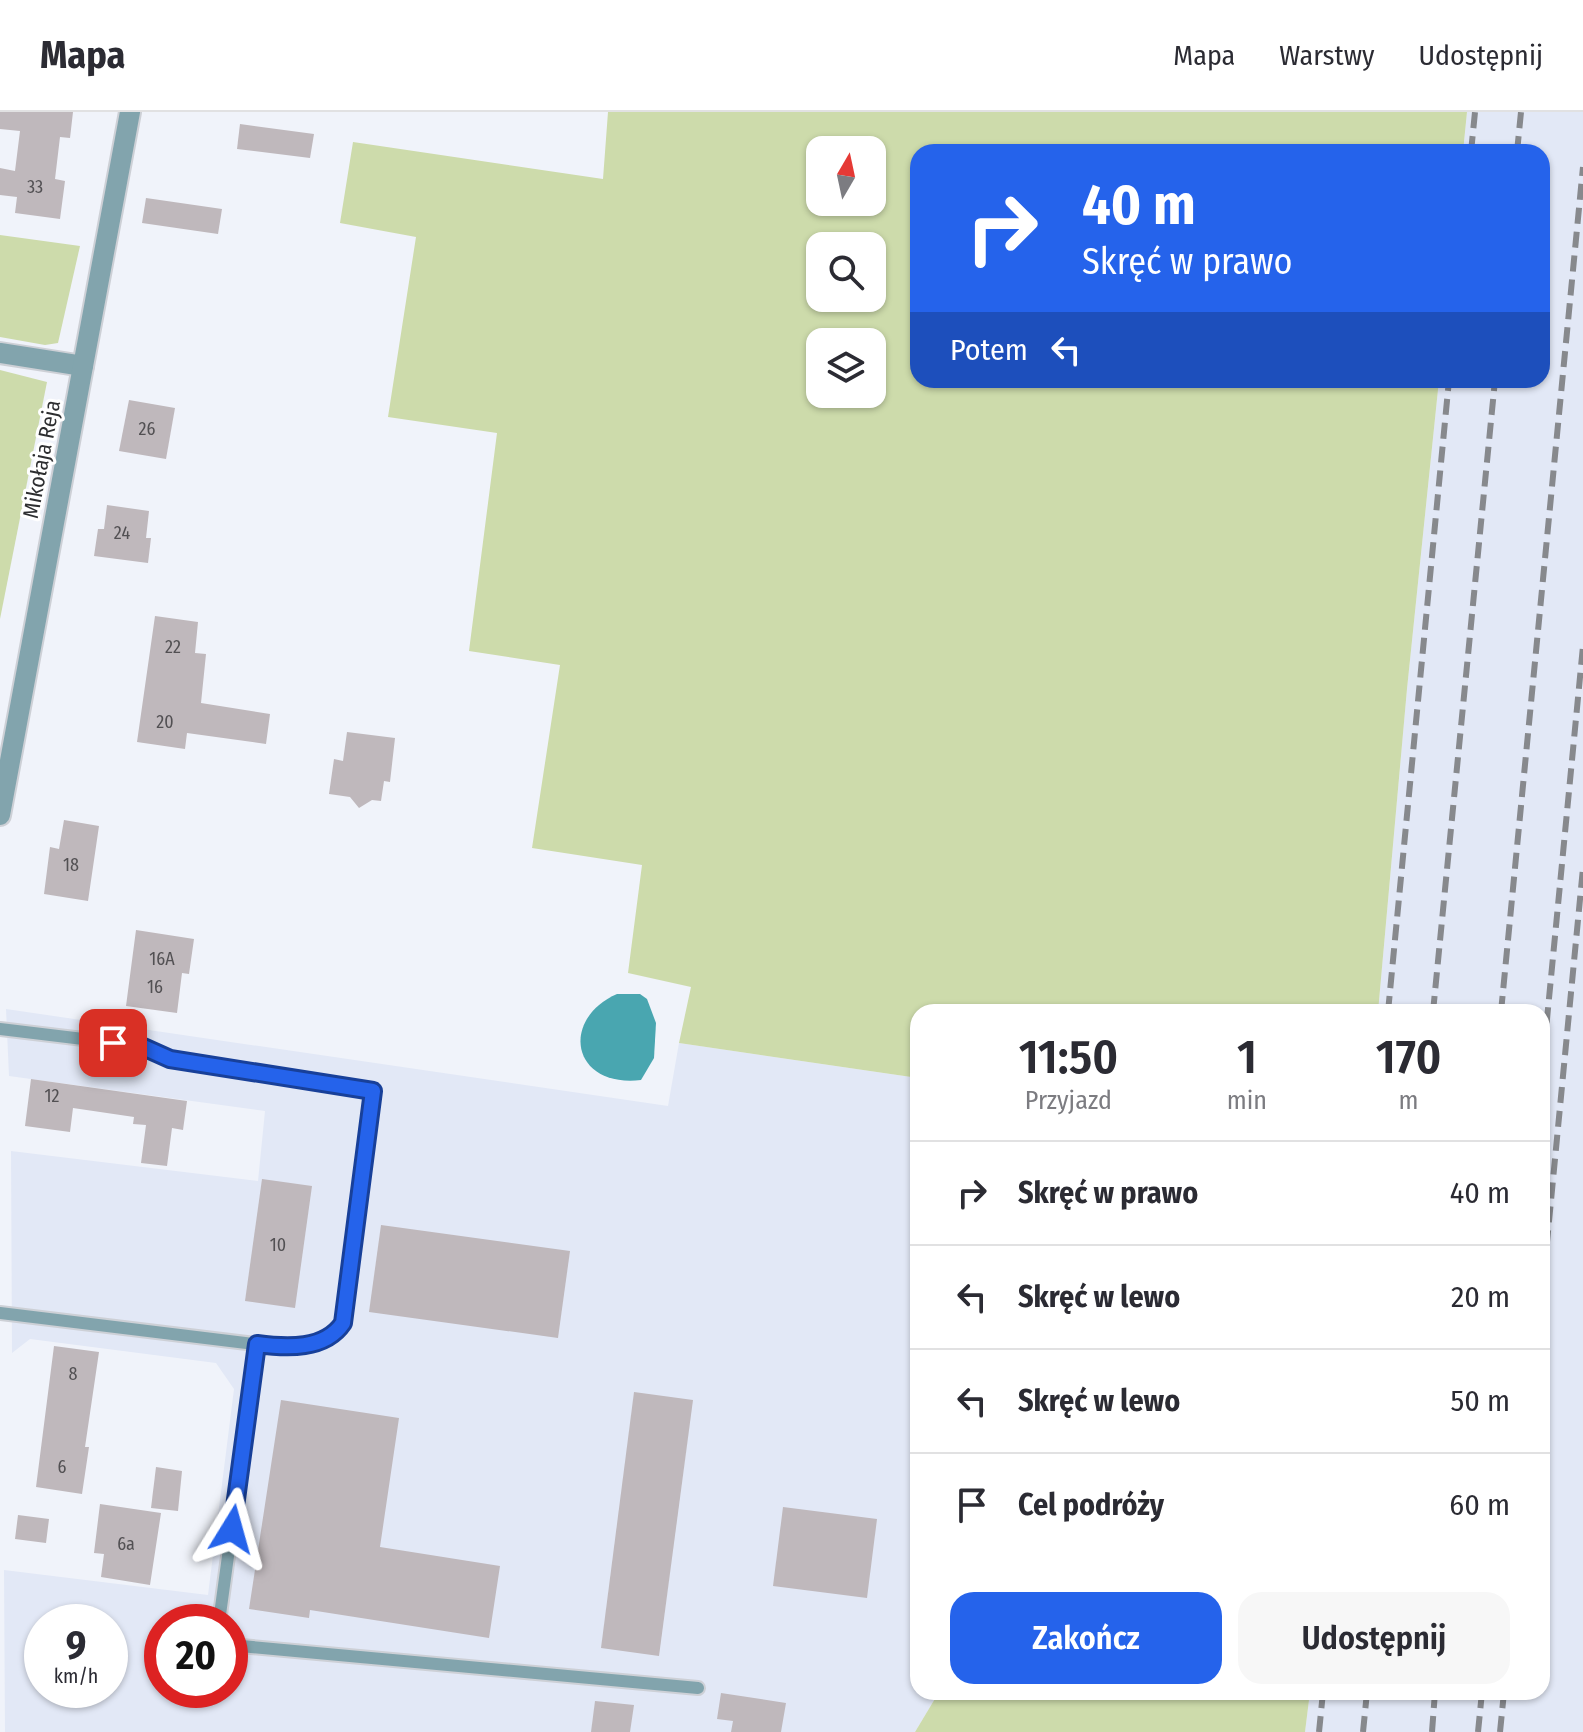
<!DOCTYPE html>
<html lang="pl">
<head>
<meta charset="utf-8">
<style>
  body { margin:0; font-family:"Fira Sans Condensed",sans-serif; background:#f7f7f7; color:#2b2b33; height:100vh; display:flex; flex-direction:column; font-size:30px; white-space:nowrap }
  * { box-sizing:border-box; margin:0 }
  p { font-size:26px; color:#7c7c81 }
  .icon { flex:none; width:44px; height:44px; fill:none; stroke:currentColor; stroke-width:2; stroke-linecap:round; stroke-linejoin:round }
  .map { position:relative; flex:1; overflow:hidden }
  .sheet { position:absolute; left:910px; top:892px; width:640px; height:696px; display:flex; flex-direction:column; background:#fff; border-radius:24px; box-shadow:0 2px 6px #0004 }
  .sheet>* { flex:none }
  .guide { position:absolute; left:910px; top:32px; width:640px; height:244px; border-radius:24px; box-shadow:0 2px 6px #0004; background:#2563eb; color:#fff; overflow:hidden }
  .needle { width:52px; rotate:9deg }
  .fabs { position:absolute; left:806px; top:24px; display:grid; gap:16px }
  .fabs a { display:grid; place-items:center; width:80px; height:80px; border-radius:16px; background:#fff; box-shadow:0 2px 6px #0004; font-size:40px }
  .speed { position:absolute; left:24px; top:1492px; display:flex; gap:16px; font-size:40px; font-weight:700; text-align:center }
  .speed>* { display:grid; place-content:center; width:104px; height:104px; border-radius:50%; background:#fff; box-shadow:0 2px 6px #0004; line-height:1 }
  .speed small { font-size:20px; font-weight:400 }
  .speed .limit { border:12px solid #d22; background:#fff; color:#111 }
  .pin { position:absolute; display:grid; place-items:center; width:68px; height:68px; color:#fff; margin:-34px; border-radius:16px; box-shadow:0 4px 12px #0006 }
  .me { position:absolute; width:88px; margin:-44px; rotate:8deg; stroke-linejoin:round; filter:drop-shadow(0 0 6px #0008) }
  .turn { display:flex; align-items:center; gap:28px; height:168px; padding:0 40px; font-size:36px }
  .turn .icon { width:104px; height:104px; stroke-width:2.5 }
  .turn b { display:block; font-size:56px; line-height:68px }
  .then { display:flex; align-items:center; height:76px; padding:0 40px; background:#0003; gap:16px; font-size:30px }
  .eta { display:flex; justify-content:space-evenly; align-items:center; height:136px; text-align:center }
  .eta b { font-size:48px; font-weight:600; line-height:56px }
  .primary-button { display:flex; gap:16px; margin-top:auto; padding:16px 40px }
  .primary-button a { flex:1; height:92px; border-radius:24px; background:#2563eb; color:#fff; font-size:32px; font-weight:600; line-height:92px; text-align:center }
  .primary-button a+a { background:#f7f7f7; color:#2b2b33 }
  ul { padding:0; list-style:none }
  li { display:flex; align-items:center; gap:24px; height:104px; padding:0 40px; border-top:2px solid #e1e1e2 }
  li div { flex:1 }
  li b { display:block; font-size:30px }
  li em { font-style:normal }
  header { display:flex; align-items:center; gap:48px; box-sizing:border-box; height:112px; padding:0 40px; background:#fff; border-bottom:2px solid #e1e1e2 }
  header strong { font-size:38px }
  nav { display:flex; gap:44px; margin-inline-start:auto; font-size:28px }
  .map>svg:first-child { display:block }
  .built { fill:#e2e8f6; fill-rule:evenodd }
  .green { fill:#cddbab; fill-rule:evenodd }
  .water { fill:#49a6b0 }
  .building { fill:#bfb8bc }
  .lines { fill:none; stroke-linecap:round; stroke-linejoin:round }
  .service-casing { stroke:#cdd0d6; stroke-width:16 }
  .minor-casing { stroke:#cdd0d6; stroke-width:24 }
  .service { stroke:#82a4ad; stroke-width:12 }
  .minor { stroke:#82a4ad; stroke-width:20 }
  .rail { stroke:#87898d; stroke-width:6; stroke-dasharray:16 8; stroke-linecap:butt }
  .route-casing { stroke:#184099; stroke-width:20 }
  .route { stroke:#2563eb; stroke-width:14 }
  .labels { text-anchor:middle; stroke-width:6; stroke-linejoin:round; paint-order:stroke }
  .number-label { font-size:18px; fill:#525053 }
  .street-label { font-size:22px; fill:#2d2e30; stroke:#fff }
</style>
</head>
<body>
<header>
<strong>Mapa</strong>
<nav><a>Mapa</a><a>Warstwy</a><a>Udostępnij</a></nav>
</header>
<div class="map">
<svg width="1583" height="1620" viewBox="0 0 1583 1620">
  <rect width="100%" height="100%" fill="#f0f3fa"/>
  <g class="built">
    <polygon points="1467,0 1583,0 1583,1620 1305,1620 1310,1580 1542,1580 1542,900 1378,900 1407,577 1439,268 1542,268 1542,40 1463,40"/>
    <path d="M6 897 668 994 679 931 918 966V1580H939L915 1620H5L4 1458 208 1483 234 1277 216 1251 30 1227 12 1241 11 1039 258 1069 265 999 9 964ZM42 1510H110V1578H42ZM162 1510H230V1578H162Z"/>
  </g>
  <g class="green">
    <path d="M608 0H1467L1463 40H918V268H1439L1407 577 1378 900H918V966L679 931 691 875 628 861 642 753 532 736 560 553 469 539 497 321 388 305 416 125 340 111 353 30 603 67ZM872 38V90H820V38ZM872 134V186H820V134ZM872 230V282H820V230Z"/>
    <polygon points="0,123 80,134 58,231 45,233 0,225"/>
    <polygon points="0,258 47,270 0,507"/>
    <polygon points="939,1580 1310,1580 1305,1620 915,1620"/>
  </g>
  <path class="water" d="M617 882H640L647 887 656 911 654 946 641 968C571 976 560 907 617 882Z"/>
  <g class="building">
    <polygon points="0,0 73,0 70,26 60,25 55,67 65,69 60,107 15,101 17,85 0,83 0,56 15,59 20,19 0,17"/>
    <polygon points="240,12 314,22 310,46 237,37"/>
    <polygon points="146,86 222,97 218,122 142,111"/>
    <polygon points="129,288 175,296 166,347 119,339"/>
    <polygon points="107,393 149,399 146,426 151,426 148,451 94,444 98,417 104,417"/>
    <polygon points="155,504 198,510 195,541 206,542 201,591 270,602 266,632 187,621 185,637 137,630"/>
    <polygon points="347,620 395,626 390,670 384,669 381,689 372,688 359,696 350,685 329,682 334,647 343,649"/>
    <polygon points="64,708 99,714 88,789 44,782 50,735 59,737"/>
    <polygon points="136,818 194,827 189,862 182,861 177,901 126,894"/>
    <polygon points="31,967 187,989 183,1018 172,1016 167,1054 141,1051 146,1013 133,1012 134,1005 73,996 70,1020 25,1014"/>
    <polygon points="262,1067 312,1074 295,1196 245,1189"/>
    <polygon points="381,1113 570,1139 558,1226 369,1200"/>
    <polygon points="54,1234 99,1240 85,1335 89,1335 82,1382 36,1375"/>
    <polygon points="634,1280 693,1288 659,1544 601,1536"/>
    <polygon points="281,1288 399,1306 380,1435 500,1454 489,1526 310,1498 309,1506 249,1497"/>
    <polygon points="156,1355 182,1359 178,1399 151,1396"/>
    <polygon points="100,1392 161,1401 150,1473 101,1465 104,1442 94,1441"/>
    <polygon points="783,1395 877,1407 867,1486 773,1474"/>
    <polygon points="18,1403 49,1407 46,1431 15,1427"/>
    <polygon points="721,1581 786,1591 781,1620 731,1620 733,1609 717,1607"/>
    <polygon points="595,1589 634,1593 630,1620 591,1620"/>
  </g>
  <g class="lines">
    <g class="service-casing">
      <g id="service">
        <path d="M0 917 141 934 170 947 373 979 343 1211C326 1236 299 1233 271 1234L0 1201"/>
        <polyline points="219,1510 257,1232"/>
        <polyline points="230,1533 698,1576"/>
      </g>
    </g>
    <g class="minor-casing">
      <g id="minor">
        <polyline points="0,241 83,254"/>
        <polyline points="0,703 130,0"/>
      </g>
    </g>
    <use href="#service" class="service"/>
    <use href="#minor" class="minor"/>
    <g class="rail">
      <polyline points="1471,40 1475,0"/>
      <polyline points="1517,40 1521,0"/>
      <polyline points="1388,900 1449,268"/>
      <polyline points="1433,900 1495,268"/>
      <polyline points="1501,900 1583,55"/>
      <polyline points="1542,959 1583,534"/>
      <polyline points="1542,1182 1583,756"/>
      <polyline points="1319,1620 1323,1580"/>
      <polyline points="1363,1620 1367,1580"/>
      <polyline points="1432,1620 1435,1580"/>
      <polyline points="1478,1620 1482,1580"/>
      <polyline points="1500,1620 1504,1580"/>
    </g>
  </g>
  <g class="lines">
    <g class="route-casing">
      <path id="route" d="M113 931 141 934 170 947 373 979 343 1211C325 1238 287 1236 257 1232L232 1417"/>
    </g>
    <use href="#route" class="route"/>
  </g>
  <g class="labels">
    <g class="number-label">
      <text x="35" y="81">33</text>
      <text x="147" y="323">26</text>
      <text x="122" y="427">24</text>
      <text x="173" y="541">22</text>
      <text x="165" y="616">20</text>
      <text x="71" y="759">18</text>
      <text x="162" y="853">16A</text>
      <text x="155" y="881">16</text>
      <text x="52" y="990">12</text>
      <text x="278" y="1139">10</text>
      <text x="73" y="1268">8</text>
      <text x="62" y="1361">6</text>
      <text x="126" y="1438">6a</text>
    </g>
    <g class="street-label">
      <text transform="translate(41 347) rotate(-79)" y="8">Mikołaja Reja</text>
    </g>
  </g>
</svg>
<div class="fabs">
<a><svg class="needle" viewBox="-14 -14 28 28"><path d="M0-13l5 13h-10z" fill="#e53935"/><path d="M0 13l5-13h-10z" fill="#7c7c81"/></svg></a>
<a><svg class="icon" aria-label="search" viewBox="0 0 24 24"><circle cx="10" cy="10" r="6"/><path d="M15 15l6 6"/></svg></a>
<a><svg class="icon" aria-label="layers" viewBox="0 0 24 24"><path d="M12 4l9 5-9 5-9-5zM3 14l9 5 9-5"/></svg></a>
</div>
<div class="speed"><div>9<small>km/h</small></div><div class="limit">20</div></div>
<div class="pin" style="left:113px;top:931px;background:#d93025"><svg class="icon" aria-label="arrive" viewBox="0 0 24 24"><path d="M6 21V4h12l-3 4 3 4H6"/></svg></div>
<svg class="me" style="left:232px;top:1417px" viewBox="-20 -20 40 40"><path d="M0-17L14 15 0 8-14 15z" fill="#2563eb" stroke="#fff" stroke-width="4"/></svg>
<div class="guide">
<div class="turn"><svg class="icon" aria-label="right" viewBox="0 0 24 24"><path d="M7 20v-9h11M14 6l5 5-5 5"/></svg><div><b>40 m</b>Skręć w prawo</div></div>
<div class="then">Potem<svg class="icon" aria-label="left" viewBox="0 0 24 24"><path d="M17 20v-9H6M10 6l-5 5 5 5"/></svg></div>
</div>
<section class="sheet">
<div class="eta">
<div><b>11:50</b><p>Przyjazd</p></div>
<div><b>1</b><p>min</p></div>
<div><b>170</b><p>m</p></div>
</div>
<ul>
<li><svg class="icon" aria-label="right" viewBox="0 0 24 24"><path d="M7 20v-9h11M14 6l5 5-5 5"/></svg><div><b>Skręć w prawo</b></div><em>40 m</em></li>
<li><svg class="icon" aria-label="left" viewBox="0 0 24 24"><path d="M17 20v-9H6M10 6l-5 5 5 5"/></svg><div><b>Skręć w lewo</b></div><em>20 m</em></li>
<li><svg class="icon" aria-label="left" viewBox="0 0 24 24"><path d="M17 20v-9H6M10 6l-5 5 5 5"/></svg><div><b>Skręć w lewo</b></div><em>50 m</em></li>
<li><svg class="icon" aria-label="arrive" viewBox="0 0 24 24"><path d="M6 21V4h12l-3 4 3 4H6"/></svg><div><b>Cel podróży</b></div><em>60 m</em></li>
</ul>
<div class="primary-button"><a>Zakończ</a><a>Udostępnij</a></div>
</section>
</div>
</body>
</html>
